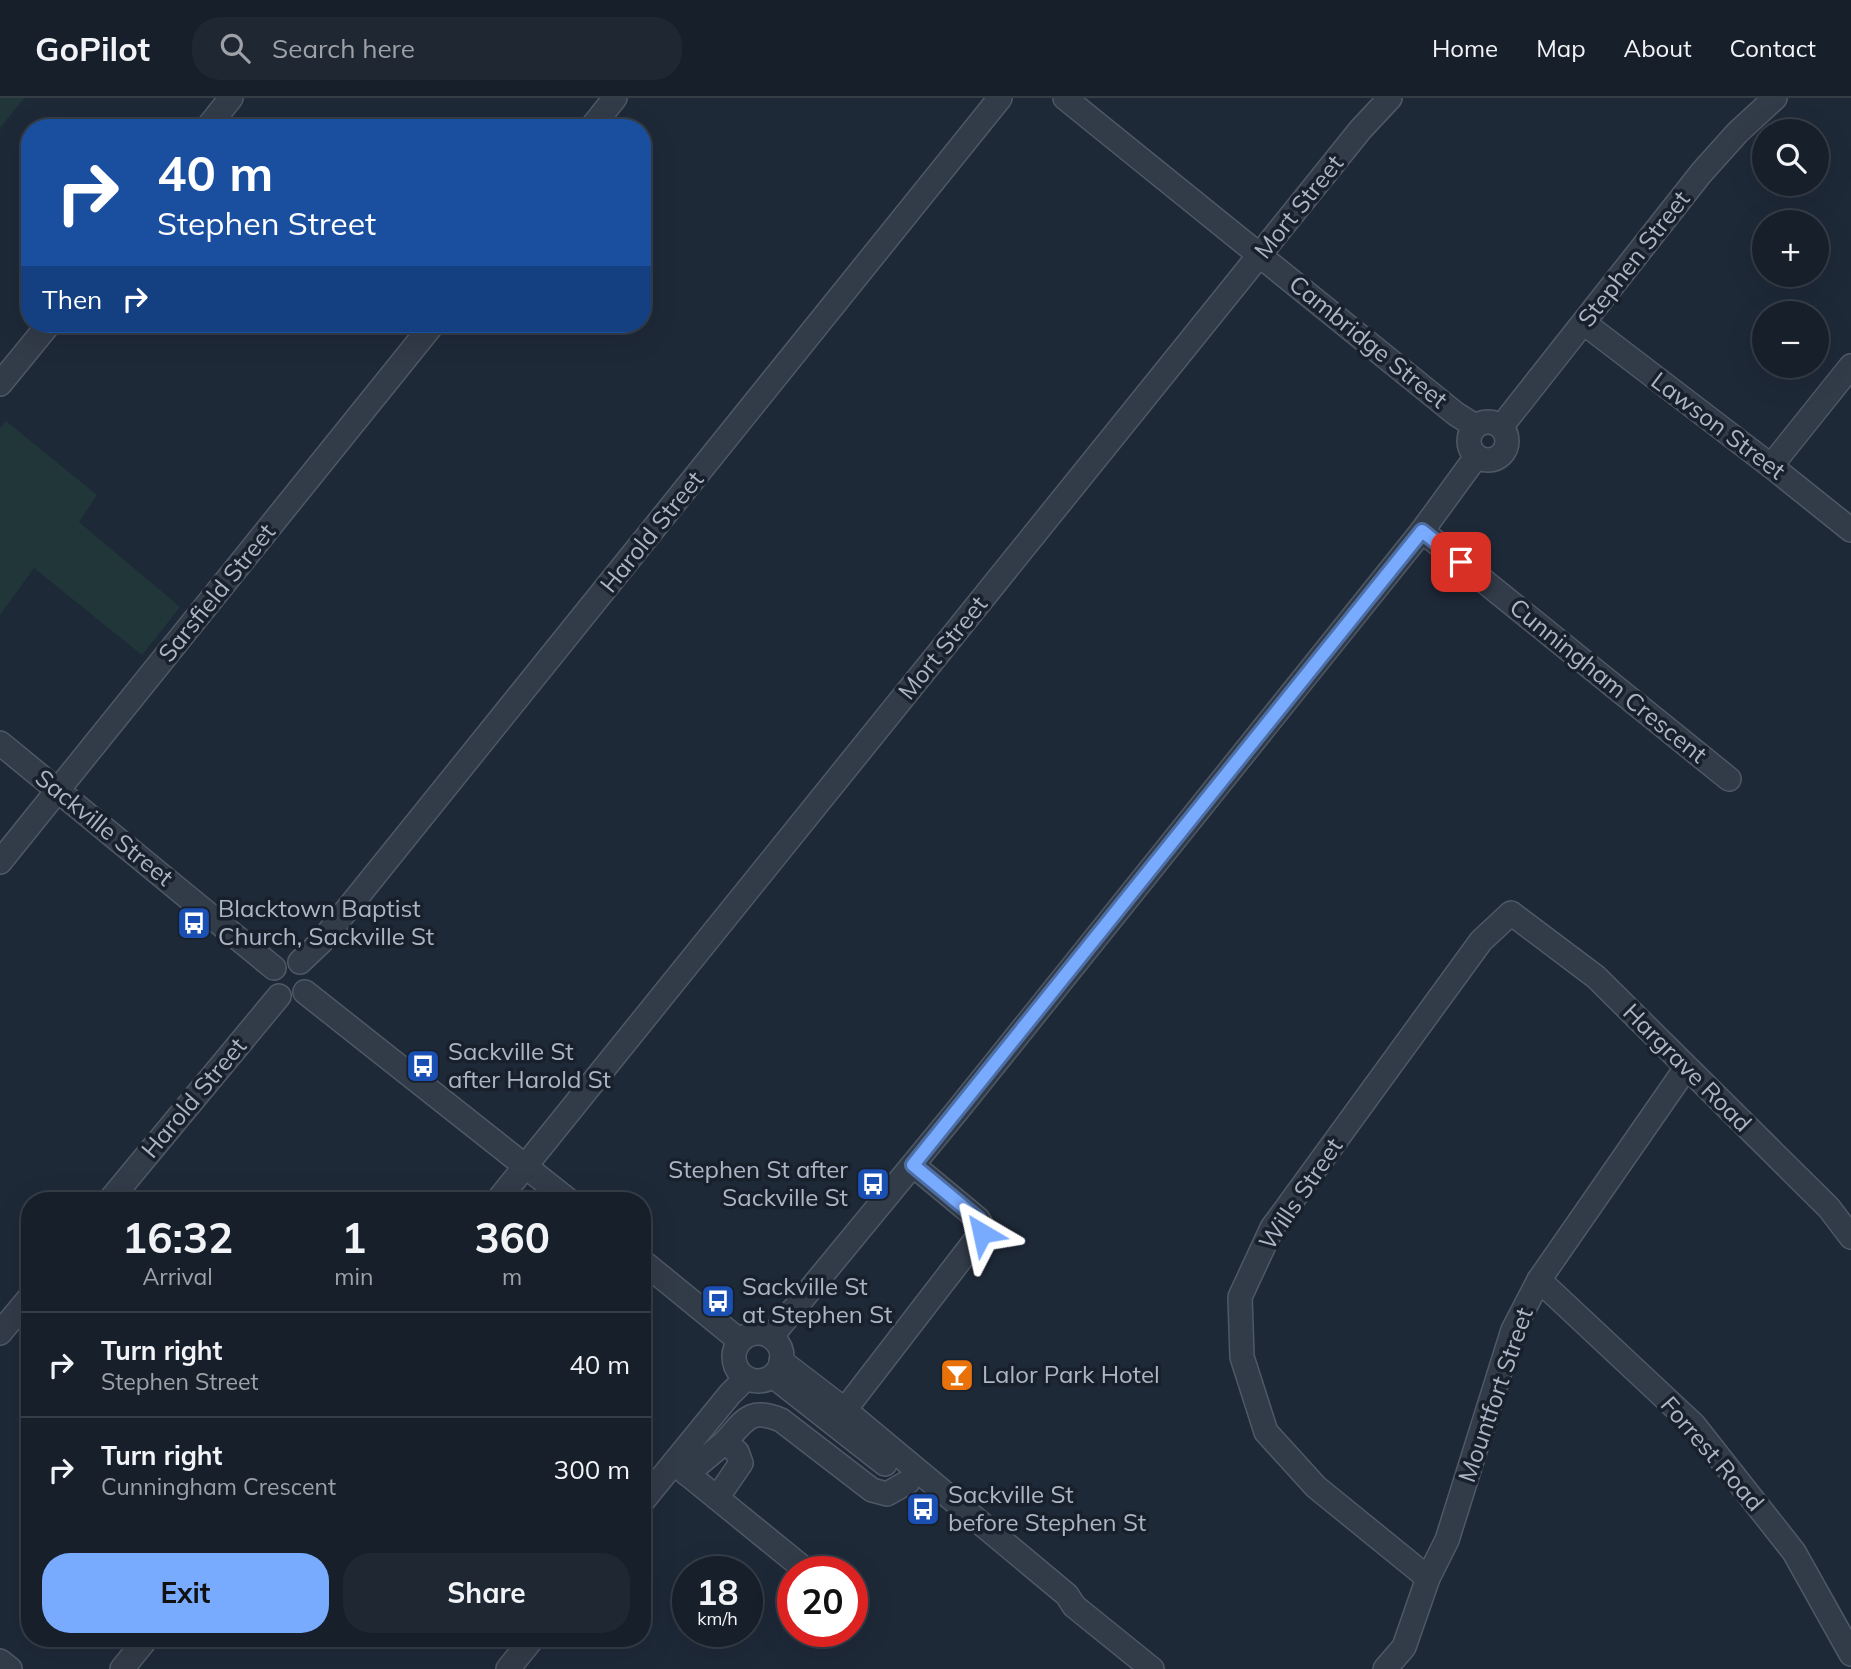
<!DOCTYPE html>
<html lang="en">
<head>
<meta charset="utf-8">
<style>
  body { margin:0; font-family:Mulish,sans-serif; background:#1f2732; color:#f1f3f6; height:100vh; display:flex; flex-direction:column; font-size:26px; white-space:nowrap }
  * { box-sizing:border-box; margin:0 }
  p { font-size:23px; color:#9ea2a8 }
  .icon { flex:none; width:38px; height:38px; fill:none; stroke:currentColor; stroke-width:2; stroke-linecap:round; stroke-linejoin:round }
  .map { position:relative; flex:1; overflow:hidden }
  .panel { position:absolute; left:21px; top:1094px; width:630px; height:455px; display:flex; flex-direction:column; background:#161f2a; border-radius:28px; box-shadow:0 7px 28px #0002,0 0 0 2px #353d47 }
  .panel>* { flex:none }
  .hud { position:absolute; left:21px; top:21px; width:630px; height:214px; border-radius:28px; box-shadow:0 7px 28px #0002,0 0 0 2px #353d47; background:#1a4fa0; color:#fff; overflow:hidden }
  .fabs { position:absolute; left:1752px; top:21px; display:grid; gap:14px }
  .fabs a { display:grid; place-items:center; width:77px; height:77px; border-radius:50%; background:#161f2a; box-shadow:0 7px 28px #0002,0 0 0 2px #353d47; font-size:35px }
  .speed { position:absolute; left:672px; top:1458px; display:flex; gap:14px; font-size:35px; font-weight:700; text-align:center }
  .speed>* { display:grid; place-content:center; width:91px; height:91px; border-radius:50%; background:#161f2a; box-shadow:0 7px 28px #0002,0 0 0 2px #353d47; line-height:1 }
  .speed small { font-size:18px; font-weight:400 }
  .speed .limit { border:10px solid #d22; background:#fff; color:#111 }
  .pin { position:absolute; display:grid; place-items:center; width:60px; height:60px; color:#fff; margin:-30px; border-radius:14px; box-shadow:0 4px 10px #0006 }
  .me { position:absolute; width:77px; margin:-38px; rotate:324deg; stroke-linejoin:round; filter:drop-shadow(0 0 5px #0008) }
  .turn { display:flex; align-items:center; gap:24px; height:147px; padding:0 21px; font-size:32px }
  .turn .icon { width:91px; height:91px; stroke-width:2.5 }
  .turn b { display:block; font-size:49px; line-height:60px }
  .then { display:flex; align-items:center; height:66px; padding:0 21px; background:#0003; gap:14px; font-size:26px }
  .eta { display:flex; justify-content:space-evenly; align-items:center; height:119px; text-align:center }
  .eta b { font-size:42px; font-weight:700; line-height:49px }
  .cta { display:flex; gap:14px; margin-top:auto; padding:14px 21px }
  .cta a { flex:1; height:80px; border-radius:28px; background:#78abfe; color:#111; font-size:28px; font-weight:700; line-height:80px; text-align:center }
  .cta a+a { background:#1f2732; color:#f1f3f6 }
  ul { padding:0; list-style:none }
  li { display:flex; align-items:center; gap:21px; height:105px; padding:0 21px; border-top:2px solid #353d47 }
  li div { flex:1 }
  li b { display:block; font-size:26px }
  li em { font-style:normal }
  header { display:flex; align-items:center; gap:42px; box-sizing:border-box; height:98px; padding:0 35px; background:#161f2a; border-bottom:2px solid #353d47 }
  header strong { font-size:33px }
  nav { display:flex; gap:38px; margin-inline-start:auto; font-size:24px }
  .search { width:490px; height:63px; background:#1f2732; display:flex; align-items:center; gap:18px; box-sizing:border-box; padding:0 24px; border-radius:28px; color:#9ea2a8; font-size:26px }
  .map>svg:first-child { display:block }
  .green { fill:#203639 }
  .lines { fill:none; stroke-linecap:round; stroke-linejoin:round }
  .minor-casing { stroke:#4f5866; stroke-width:26 }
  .minor { stroke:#323b48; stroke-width:23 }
  .route-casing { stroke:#4e6fa5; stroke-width:18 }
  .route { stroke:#78abfe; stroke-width:12 }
  .labels { text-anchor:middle; stroke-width:7; stroke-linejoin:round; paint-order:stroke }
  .street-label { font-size:24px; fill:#acb5c5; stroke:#18202c }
  .poi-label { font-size:24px; fill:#acb5c5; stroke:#18202c; text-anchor:start }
</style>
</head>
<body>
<header>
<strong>GoPilot</strong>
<div class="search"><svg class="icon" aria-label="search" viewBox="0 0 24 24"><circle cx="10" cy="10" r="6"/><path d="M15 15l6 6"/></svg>Search here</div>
<nav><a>Home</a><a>Map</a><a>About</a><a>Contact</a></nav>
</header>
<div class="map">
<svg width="1851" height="1571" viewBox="0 0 1851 1571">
  <rect width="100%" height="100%" fill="#1e2938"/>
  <g class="green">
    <polygon points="0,0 24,0 0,30"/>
    <polygon points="6,323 97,397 79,424 180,509 142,557 34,470 0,517 0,330"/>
  </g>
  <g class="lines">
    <g class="minor-casing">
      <g id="minor">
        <polyline points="1065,0 1456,316 1475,328"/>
        <polyline points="207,30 231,0"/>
        <polyline points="591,30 615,0"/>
        <polyline points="1584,225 1771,368 1851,432"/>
        <polyline points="0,286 49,226"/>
        <circle cx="1488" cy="343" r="19"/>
        <polyline points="1501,329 1702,74 1738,34 1775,0"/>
        <polyline points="1771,368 1851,268"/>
        <polyline points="1422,433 1729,681"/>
        <polyline points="0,645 274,870"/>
        <polyline points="0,764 433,226"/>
        <polyline points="300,864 321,844 1000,0"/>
        <polyline points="305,894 568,1102"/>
        <polyline points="110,1102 279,898"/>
        <polyline points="498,1102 1249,170 1361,31 1390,0"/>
        <polyline points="642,1163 740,1243"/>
        <polyline points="1539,1182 1694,1327 1794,1454 1851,1556"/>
        <polyline points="0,1235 30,1199"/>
        <circle cx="758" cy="1259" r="24"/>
        <polyline points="771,1239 957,1013 1422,433 1476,359"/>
        <polyline points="781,1263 845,1312 1067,1497 1074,1508 1152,1571"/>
        <polyline points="773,1278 885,1366"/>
        <polyline points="837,1322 981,1135 983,1130 978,1121 913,1067"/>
        <path d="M725 1344C745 1322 750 1309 781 1322L872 1392 887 1396 908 1384"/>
        <polyline points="674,1365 808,1474"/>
        <polyline points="687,1376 725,1344 737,1354 741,1365 717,1400"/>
        <polyline points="642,1404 730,1296 746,1280"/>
        <polyline points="1428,1480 1316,1389 1266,1334 1242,1259 1240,1199 1272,1130 1481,843 1511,815 1596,879 1829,1110 1851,1139"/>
        <polyline points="0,1563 10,1571"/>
        <polyline points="122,1571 147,1540"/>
        <polyline points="508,1571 533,1540"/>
        <polyline points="1385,1571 1404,1549 1428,1480 1447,1442 1513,1232 1539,1182 1686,970"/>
      </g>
    </g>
    <use href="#minor" class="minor"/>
  </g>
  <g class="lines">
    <g class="route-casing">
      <polyline id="route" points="982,1135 983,1130 978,1121 913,1067 1422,433 1461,464"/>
    </g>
    <use href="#route" class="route"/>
  </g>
  <defs>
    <g id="bus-square" transform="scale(1.75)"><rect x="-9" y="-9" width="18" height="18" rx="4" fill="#1a4fb4" stroke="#18202c"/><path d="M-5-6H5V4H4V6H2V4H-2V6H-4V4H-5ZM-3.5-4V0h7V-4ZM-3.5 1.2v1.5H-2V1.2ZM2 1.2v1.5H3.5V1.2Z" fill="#fff"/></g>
    <g id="bar-square" transform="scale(1.75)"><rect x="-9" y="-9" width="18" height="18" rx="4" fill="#e8710a" stroke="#18202c"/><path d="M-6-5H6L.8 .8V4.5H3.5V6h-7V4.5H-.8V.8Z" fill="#fff"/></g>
  </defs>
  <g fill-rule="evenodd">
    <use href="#bus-square" x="194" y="825"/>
    <use href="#bus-square" x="423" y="968"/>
    <use href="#bus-square" x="873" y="1086"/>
    <use href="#bus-square" x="718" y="1203"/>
    <use href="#bar-square" x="957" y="1277"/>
    <use href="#bus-square" x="923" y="1411"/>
  </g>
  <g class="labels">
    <g class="street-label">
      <text transform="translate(1299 109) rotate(-51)" y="8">Mort Street</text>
      <text transform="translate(1634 161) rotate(-52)" y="8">Stephen Street</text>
      <text transform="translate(1368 244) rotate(39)" y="8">Cambridge Street</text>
      <text transform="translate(1718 328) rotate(37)" y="8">Lawson Street</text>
      <text transform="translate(652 434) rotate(-51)" y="8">Harold Street</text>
      <text transform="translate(217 495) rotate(-51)" y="8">Sarsfield Street</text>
      <text transform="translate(943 550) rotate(-51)" y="8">Mort Street</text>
      <text transform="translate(1608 583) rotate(39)" y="8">Cunningham Crescent</text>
      <text transform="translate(104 730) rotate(39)" y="8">Sackville Street</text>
      <text transform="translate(1687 970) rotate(45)" y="8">Hargrave Road</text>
      <text transform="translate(194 1000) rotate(-50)" y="8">Harold Street</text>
      <text transform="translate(1301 1096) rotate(-56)" y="8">Wills Street</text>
      <text transform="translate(1496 1297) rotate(-71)" y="8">Mountfort Street</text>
      <text transform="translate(1712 1356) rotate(49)" y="8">Forrest Road</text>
    </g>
    <g class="poi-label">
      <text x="218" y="819">Blacktown Baptist<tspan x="218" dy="28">Church, Sackville St</tspan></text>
      <text x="448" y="962">Sackville St<tspan x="448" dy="28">after Harold St</tspan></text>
      <text x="848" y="1080" text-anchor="end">Stephen St after<tspan x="848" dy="28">Sackville St</tspan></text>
      <text x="742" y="1197">Sackville St<tspan x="742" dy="28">at Stephen St</tspan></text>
      <text x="982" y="1285">Lalor Park Hotel</text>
      <text x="948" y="1405">Sackville St<tspan x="948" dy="28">before Stephen St</tspan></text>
    </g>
  </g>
</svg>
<div class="fabs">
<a><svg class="icon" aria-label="search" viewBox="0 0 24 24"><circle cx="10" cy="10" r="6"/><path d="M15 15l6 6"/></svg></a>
<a>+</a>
<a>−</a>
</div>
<div class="speed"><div>18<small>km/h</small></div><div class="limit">20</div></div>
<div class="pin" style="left:1461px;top:464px;background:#d93025"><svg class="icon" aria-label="arrive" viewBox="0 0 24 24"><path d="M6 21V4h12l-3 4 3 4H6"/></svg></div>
<svg class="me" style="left:982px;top:1135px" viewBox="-20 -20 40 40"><path d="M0-17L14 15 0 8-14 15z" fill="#78abfe" stroke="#fff" stroke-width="4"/></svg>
<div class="hud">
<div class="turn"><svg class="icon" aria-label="right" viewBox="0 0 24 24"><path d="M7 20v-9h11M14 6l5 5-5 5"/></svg><div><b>40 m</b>Stephen Street</div></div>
<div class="then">Then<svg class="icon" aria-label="right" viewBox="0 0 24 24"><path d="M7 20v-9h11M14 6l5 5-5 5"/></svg></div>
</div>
<section class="panel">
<div class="eta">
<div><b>16:32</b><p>Arrival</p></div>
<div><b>1</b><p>min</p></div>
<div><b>360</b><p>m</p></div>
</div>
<ul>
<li><svg class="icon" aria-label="right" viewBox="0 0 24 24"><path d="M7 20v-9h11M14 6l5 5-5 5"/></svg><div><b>Turn right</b><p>Stephen Street</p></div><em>40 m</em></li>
<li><svg class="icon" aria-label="right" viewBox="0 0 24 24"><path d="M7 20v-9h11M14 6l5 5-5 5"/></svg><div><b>Turn right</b><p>Cunningham Crescent</p></div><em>300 m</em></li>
</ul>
<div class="cta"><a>Exit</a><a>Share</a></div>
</section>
</div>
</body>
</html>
